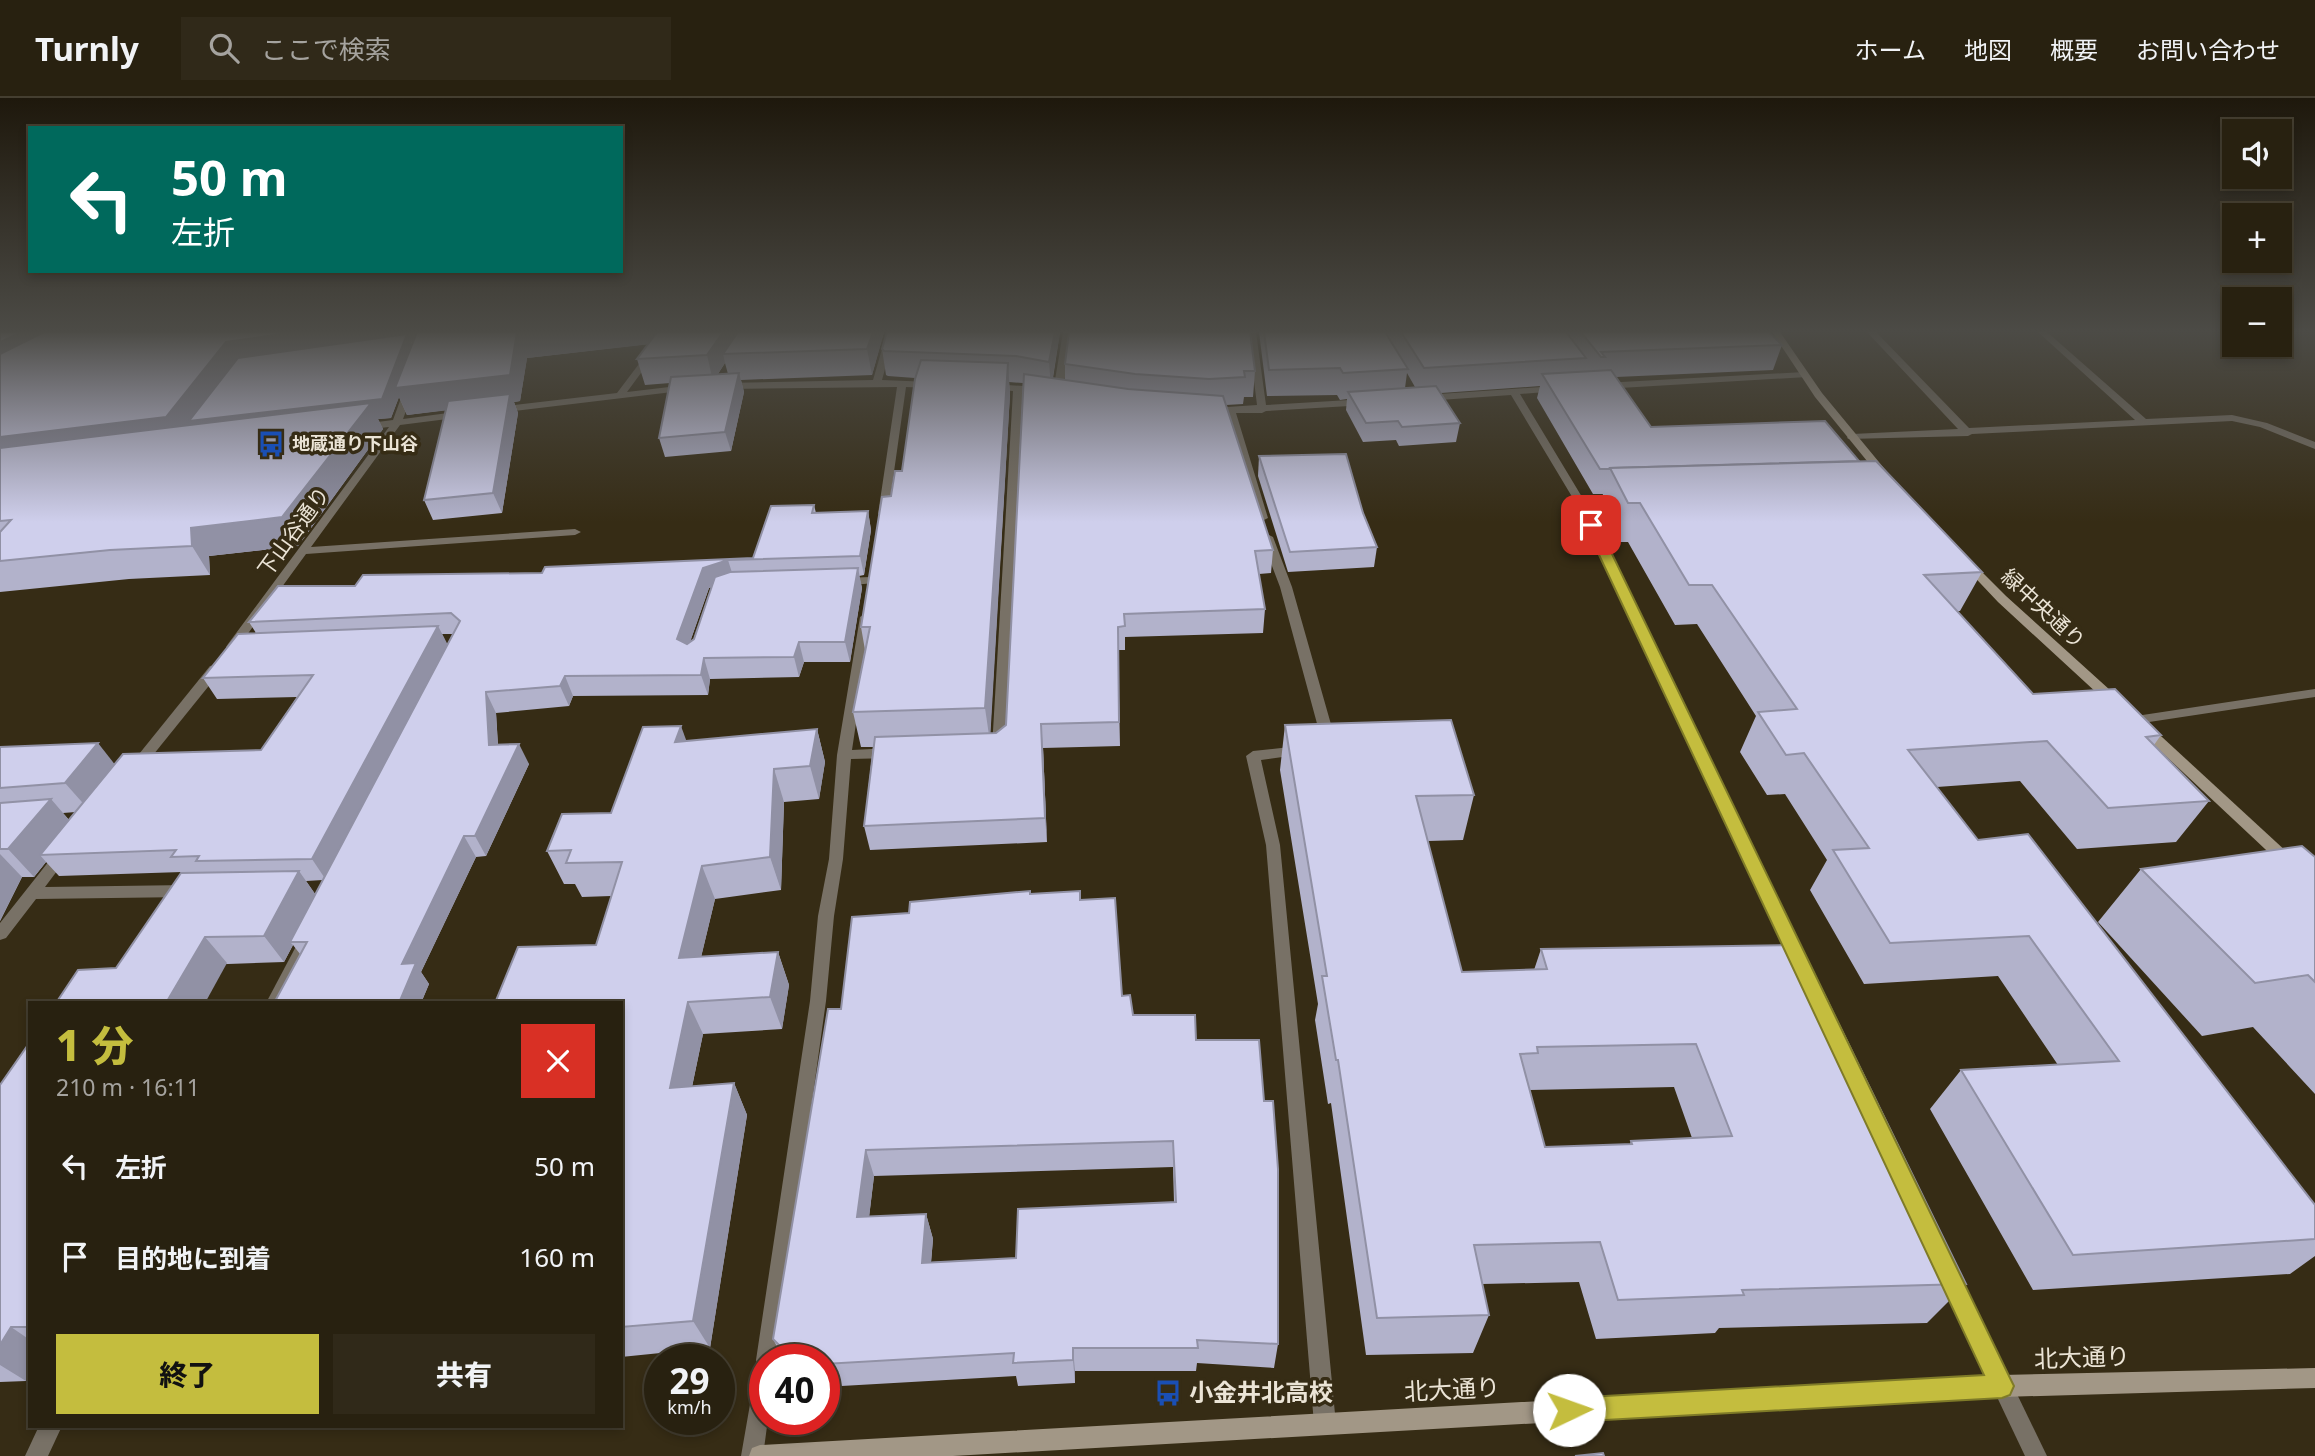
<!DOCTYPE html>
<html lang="ja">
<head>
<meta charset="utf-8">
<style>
  body { margin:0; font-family:"Noto Sans","Noto Sans JP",sans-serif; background:#302919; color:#f1f3f6; height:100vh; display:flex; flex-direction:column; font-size:26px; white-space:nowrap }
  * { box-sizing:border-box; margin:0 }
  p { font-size:23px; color:#a5a39f }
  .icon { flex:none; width:38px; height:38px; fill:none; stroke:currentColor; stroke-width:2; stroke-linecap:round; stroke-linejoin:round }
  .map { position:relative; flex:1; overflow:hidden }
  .details { position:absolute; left:28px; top:903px; width:595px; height:427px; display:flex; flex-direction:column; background:#282110; border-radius:0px; box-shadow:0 4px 10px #0003,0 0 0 2px #443e30 }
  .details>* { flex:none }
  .hud { position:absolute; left:28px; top:28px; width:595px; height:147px; border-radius:0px; box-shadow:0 4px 10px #0003,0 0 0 2px #443e30; background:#00695c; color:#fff; overflow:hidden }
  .controls { position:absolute; left:2222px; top:21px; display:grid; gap:14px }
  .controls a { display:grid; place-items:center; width:70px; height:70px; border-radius:0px; background:#282110; box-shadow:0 4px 10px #0003,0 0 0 2px #443e30; font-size:35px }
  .speed { position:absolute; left:644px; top:1246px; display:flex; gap:14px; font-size:35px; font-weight:700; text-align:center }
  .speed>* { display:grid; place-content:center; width:91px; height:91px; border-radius:50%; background:#282110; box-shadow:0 4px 10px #0003,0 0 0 2px #443e30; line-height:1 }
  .speed small { font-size:18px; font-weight:400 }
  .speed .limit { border:10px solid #d22; background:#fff; color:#111 }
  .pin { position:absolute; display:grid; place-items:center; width:60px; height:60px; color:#fff; margin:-30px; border-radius:14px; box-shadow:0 4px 10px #0006 }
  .me { position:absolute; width:77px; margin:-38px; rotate:87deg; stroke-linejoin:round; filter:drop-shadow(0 0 5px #0008) }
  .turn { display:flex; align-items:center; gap:24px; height:147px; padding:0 28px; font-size:32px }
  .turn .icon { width:91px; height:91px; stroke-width:2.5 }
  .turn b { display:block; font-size:49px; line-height:60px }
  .round { display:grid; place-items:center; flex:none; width:74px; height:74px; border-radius:0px; background:#302919 }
  .head { display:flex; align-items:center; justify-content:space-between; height:119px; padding:0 28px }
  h1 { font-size:42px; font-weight:800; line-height:52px; color:#c4bd3e }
  .primary-button { display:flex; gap:14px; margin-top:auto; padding:14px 28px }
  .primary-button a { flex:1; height:80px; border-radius:0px; background:#c4bd3e; color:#111; font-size:28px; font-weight:800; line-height:80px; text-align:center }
  .primary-button a+a { background:#302919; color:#f1f3f6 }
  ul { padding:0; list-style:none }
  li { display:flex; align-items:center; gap:21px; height:91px; padding:0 28px }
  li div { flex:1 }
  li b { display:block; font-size:26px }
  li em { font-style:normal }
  header { display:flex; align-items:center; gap:42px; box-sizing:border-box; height:98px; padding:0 35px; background:#282110; border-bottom:2px solid #443e30 }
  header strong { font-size:33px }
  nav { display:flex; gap:38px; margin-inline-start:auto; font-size:24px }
  .search { width:490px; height:63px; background:#302919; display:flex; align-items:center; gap:18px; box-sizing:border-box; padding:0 24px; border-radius:0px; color:#a5a39f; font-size:26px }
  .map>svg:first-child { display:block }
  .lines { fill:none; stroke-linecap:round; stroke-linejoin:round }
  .street { fill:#787166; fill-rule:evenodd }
  .secondary { fill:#a29786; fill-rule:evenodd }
  .wall { fill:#b2b2cb; fill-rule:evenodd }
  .shaded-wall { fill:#9191a5 }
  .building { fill:#cfcfec; stroke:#9191a5; stroke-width:2; fill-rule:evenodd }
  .route { fill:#c4bd3e; stroke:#7f7b28; stroke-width:2 }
  .labels { text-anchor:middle; stroke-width:7; stroke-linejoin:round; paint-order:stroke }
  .far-poi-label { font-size:18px; font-weight:bold; fill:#ebe4d6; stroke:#362c15; text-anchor:start }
  .street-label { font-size:21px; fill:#ebe4d6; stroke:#362c15 }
  .near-street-label { font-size:24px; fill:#ebe4d6; stroke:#362c15 }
  .near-poi-label { font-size:24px; font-weight:bold; fill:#ebe4d6; stroke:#362c15; text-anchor:start }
</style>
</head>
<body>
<header>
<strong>Turnly</strong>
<div class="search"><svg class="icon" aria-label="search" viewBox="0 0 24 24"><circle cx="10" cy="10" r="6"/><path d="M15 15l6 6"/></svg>ここで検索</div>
<nav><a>ホーム</a><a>地図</a><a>概要</a><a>お問い合わせ</a></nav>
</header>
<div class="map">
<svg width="2315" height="1358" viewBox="0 0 2315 1358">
  <rect width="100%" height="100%" fill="#362c15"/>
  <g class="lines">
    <g class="street">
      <polygon points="663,234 671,234 627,294 686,287 689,288 689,292 497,315 492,312 497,309 617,295"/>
      <polygon points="887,234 895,234 882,282 931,284 936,287 931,290 906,289 888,416 883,419 878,416 897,289 724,291 719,288 724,285 873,282"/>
      <polygon points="1063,234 1071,234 1063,294 1058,297 1053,294"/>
      <polygon points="1248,234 1256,234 1266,307 1366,301 1371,304 1366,307 1266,313 1262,315 1236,315 1268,420 1262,423 1256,420 1226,315 1212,316 1207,313 1212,310 1257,307"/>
      <polygon points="1867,234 1876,234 1969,330 2135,322 2038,234 2047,234 2146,321 2232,317 2267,325 2315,344 2315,351 2260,329 2232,323 1972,336 1968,338 1848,341 1847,339 1852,336 1958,331"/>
      <polygon points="1804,274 1809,277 1807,279 1603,291 1598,288 1603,285"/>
      <polygon points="410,286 415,289 403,321 463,313 468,316 463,319 400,327 311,449 575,431 581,434 575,437 306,456 236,552 228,552 226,549 228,546 389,329 362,332 357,329 362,326 393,322 405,289"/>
      <polygon points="993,286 1039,289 1044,292 1039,295 1023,294 1006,650 999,655 992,650 1013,293 990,291 988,289"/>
      <polygon points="1555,288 1560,291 1558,293 1520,296 1582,399 1619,398 1624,401 1619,404 1586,405 1808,864 1806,869 1800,870 1794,869 1792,864 1574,402 1511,297 1425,303 1420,300 1425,297"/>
      <polygon points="1267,436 1273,439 1292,489 1336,644 1334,647 1324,647 1322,644 1280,489 1261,439"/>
      <polygon points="871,479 875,481 875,485 841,488 835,484 841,480"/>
      <polygon points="866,515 872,519 852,652 892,650 899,655 892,660 851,661 843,761 834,818 826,903 776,1262 765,1262 765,1321 768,1321 763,1358 741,1358 757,1266 756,1262 810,903 818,818 829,761 837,657 860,519"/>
      <polygon points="215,567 221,571 220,574 141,672 131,672 129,669 131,666 210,568"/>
      <polygon points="2315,591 2315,599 2136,626 2129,622 2136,618"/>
      <polygon points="1299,648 1306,653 1304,656 1261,662 1280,747 1336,1326 1333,1334 1325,1337 1317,1334 1314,1326 1266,747 1246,658 1253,653"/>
      <polygon points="62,751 67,753 69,757 45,789 187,787 192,789 195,793 192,797 187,799 36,801 6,840 0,842 0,825 57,753"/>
      <polygon points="308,835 314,837 316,841 283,905 266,905 302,837"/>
      <polygon points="1950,1169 1957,1172 2047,1358 2025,1358 1940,1179 1943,1172"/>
      <polygon points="39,1328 62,1328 48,1358 25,1358"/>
    </g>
    <g class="secondary">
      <polygon points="1772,234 1780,234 1822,295 1888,375 1888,379 1880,379 1815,299"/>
      <polygon points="1968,463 1972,464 2006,498 2121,602 2123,605 2121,608 2111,608 1998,504 1964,468 1962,466"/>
      <polygon points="2144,626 2149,627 2315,780 2315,795 2310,793 2139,633 2137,630 2139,627"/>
      <polygon points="2315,1270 2315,1290 2002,1299 953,1358 749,1358 752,1350 760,1347 2002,1277"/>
    </g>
  </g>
  <g class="wall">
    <path d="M0 234H884L872 277 741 282 744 294 731 353 665 359 659 340 670 285 645 287 637 261 648 246 527 260 520 303 514 304 518 315 502 415 433 422 424 402 446 312 407 317 399 299 391 320 378 321 383 331 298 448 209 458 210 477 129 481 0 494ZM725 265 728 276H718Z"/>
    <path d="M887 234H1060L1053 280 1065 282V266L1255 273 1253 299H1244L1243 306 1226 307 1273 452 1271 475 1259 476 1265 511 1263 535 1125 539V552H1118L1120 648 1043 650 1047 744 870 752 864 728 873 649H861L853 614 865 552 861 529 891 398 902 373 915 280 888 278 886 277 882 251ZM1009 284 1023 285 1006 627 996 635H990L1010 296Z"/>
    <path d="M1259 234H1769L1782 247 1773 272 1616 279 1651 329 1859 363 1982 474 1960 513H1957L2033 596 2161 637 2154 647 2209 703 2176 744 2077 751 2020 683 1937 689 1978 742 2315 1107V1158L2290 1176 2033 1192 1930 1011 1961 972 2058 967 1998 878 1864 886 1810 792 1827 762 1785 696 1767 697 1740 654 1756 618 1697 526 1675 527 1628 444H1617L1600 407 1603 396H1593L1537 300 1540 288 1441 295 1460 325 1456 344 1399 348 1396 342 1363 344 1346 312 1347 301 1340 302 1337 297 1267 298ZM1407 275 1415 289 1405 290Z"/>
    <polygon points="1259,358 1377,449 1374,469 1288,474 1258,378"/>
    <path d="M814 407 816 415 868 413 871 432 864 477 859 478 862 490 850 564H804L799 579 710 581 708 597 573 598 569 608 496 615 498 647 529 666 486 758 476 759 421 874 429 886 421 905H274L300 856 293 847 284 864 116 870 183 775 182 774 59 778 46 764 34 779H22L0 823V649L115 666 261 652 297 599 217 601 203 580 256 535 249 524 355 488 753 460ZM712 489 694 541 690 544 709 490ZM442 536H453L447 547ZM76 714 69 722 63 715ZM323 782 315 796 306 783Z"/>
    <path d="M1285 627 1474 697 1463 742 1428 743 1462 874 1534 872 1541 851 1800 847 1966 1186 1927 1225 1719 1230 1715 1235 1596 1241 1579 1184 1482 1186 1489 1217 1473 1255 1366 1257 1331 1005 1328 1006 1315 922 1318 906 1280 672ZM1674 989 1692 1040 1631 1043 1630 1046 1545 1049 1530 992Z"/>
    <polygon points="817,631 825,664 819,701 784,704 781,792 715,801 701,859 778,854 789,887 782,931 703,936 692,989 734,985 747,1017 710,1250 621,1259 621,905 596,847 611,798 582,799 575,786 564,786 547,753 611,715 686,643"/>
    <polygon points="2315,759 2315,996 2253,929 2202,938 2098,824 2141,771"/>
    <path d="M1080 793 1081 802 1122 898 1133 917 1196 942 1278 1246 1274 1270 1197 1265 1196 1273H1075V1285L1018 1288 1016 1278 824 1289V1262H784L773 1241 841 911 909 815 1031 796ZM1173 1069 1174 1104 1016 1160 931 1164 933 1141 926 1116 869 1119 874 1078Z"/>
    <polygon points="30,944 30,1277 26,1283 0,1284 0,987"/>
  </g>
  <g class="shaded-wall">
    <polygon points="22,234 87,234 0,279 0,244"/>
    <polygon points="296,234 425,234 420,243 411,244 415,254 521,234 661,234 651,246 527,260 520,303 514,304 518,315 502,415 493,395 509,305 407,317 399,299 391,320 378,321 383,331 298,448 209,458 210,477 192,448 191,430 0,368 0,339 226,244"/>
    <polygon points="723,234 747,234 723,256 725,265 713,283 707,257"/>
    <polygon points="873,234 884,234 872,277 867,251"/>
    <polygon points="1055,234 1060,234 1051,290 1049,264"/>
    <polygon points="1008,265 1010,296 990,644 985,610"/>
    <polygon points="739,275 744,294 731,353 725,334"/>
    <polygon points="868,413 871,432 864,477 860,458"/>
    <polygon points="728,462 734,481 709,490 684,561 677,541 703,470"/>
    <polygon points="858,470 862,490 850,564 845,544"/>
    <polygon points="438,528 449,549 326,782 312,761"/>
    <polygon points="799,544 804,564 799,579 794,559"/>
    <polygon points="704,560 710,581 708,597 701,577"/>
    <polygon points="565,578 573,598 569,608 560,588"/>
    <polygon points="486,594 496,615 499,667 489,647"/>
    <polygon points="1041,626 1043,650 1047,744 1045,720"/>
    <polygon points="681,628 693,661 675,644"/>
    <polygon points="817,631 825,664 819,701 810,668"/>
    <polygon points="98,645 120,673 89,712 65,685"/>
    <polygon points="519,646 529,666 486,758 475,738"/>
    <polygon points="774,671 784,704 781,792 770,759"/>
    <polygon points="51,701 75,729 40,757 46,764 34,779 8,751"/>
    <polygon points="464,738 476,759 421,874 429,886 421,905 399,905 402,866"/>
    <polygon points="0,756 22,779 0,823"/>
    <polygon points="702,768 715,801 693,893 679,860"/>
    <polygon points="299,773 318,800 290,844 293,847 284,864 264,838"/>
    <polygon points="205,839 227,865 205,905 166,905"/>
    <polygon points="778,854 789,887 782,931 770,899"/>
    <polygon points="688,904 703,936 685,1022 670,990"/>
    <polygon points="734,985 747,1017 710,1250 693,1223"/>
    <polygon points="866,1052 874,1078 866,1145 857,1119"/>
    <polygon points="926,1116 933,1141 929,1189 922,1165"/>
    <polygon points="11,1229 30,1242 30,1277 26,1283 0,1267 0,1247"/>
    <polygon points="1073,1250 1075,1273 1075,1285 1073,1262"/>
  </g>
  <g class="building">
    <polygon points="0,234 22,234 0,244"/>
    <polygon points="44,234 296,234 226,244 166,319 0,339 0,256"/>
    <polygon points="417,234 521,234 517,234 510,277 395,290"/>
    <polygon points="657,234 723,234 707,257 637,261"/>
    <polygon points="738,234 873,234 867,251 723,256"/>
    <polygon points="887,234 1055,234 1049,264 1016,258 884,253 882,251"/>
    <polygon points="1069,234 1250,234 1255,273 1244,273 1245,279 1209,281 1135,276 1065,266"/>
    <polygon points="1264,234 1385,234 1408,271 1343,275 1340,270 1269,272"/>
    <polygon points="1401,234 1566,234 1586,260 1424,270"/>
    <polygon points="1581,234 1769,234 1782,247 1601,254 1605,259 1601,259"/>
    <polygon points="407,236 382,301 189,323 238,260"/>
    <polygon points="921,262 1008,265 985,610 853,614 870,529 861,529 882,399 891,398 895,373 902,373 915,281"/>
    <polygon points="1611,272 1651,329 1825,323 1859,363 1610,370 1610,371 1600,371 1542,276"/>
    <polygon points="739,275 725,334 659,340 671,279"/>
    <polygon points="1024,276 1128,291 1223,298 1273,452 1255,453 1265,511 1124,516 1125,528 1118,529 1119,624 1041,626 1045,720 864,728 875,639 996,635 1006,627"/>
    <polygon points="1436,288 1460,325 1402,329 1398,323 1366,325 1348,294"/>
    <polygon points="510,296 493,395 424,402 448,303"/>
    <polygon points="371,305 282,419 191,430 192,448 110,452 0,463 0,434 11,422 0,423 0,350"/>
    <polygon points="1346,356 1363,415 1377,449 1290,454 1259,358"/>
    <polygon points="1876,363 1982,474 1924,477 2033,596 2115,591 2161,637 2146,639 2209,703 2108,710 2047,643 1908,652 1978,742 2028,736 2315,1107 2315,1141 2073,1157 1961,972 2119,963 2029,838 1890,845 1833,752 1869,750 1804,655 1786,657 1758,614 1797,611 1712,487 1689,487 1640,405 1628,405 1610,370"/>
    <polygon points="814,407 812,415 868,413 860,458 728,462 703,470 677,541 687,546 694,541 715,479 730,474 858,470 845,544 799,544 794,559 704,560 701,577 565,578 560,588 486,594 489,647 519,646 475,738 464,738 402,866 416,865 399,905 274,905 307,844 290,844 460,523 451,515 249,524 278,488 355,488 363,477 542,475 545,469 753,460 771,408"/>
    <polygon points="438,528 312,761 196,763 199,758 171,759 176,752 40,757 123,656 261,652 313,577 203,580 238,536"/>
    <path d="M1451 622 1474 697 1416 698 1462 874 1547 871 1541 851 1800 847 1966 1186 1742 1192 1744 1197 1618 1202 1600 1144 1474 1147 1489 1217 1377 1220 1338 962H1336L1322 878H1327L1285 627ZM1696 946 1732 1038 1631 1043 1632 1046 1545 1049 1520 956 1538 955 1537 949Z"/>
    <polygon points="681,628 675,644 817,631 810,668 774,671 770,759 702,768 679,860 778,854 770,899 688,904 670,990 734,985 693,1223 621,1229 621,905 495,905 518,849 596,847 622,764 566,765 571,752 547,753 562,716 611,715 643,629"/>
    <polygon points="98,645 65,685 0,690 0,649"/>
    <polygon points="51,701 8,751 0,751 0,705"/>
    <polygon points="2302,748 2315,759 2315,884 2308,877 2255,885 2141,771"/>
    <polygon points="299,773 264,838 205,839 166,905 56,905 78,872 116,870 181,775"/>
    <path d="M1030 793V796L1080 793V802L1115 800 1122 898 1130 897 1133 917H1195L1196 942H1259L1264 1003H1273L1278 1071V1246L1197 1242 1198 1250H1073V1262L1013 1265 1014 1255 824 1266V1262H794L773 1241 828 911H841L852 819 909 815 910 804ZM1173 1043 1176 1104 1018 1111 1016 1160 922 1165 926 1116 857 1119 866 1052Z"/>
    <polygon points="30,944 30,1229 11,1229 0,1247 0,987"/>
    <polygon points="1603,1355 1604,1358 1575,1358"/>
  </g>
  <linearGradient id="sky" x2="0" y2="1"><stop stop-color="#1e180c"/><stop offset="0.55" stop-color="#4c4b46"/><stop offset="1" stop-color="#4c4b46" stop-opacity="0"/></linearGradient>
  <rect width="2315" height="424" fill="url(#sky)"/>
  <polygon class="route" points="1591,423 1598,427 2010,1280 2014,1288 2010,1297 2002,1300 1569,1324 1560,1321 1557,1312 1560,1304 1569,1300 1984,1277 1585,427"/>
  <defs>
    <g id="bus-bare" transform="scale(2.1)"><path d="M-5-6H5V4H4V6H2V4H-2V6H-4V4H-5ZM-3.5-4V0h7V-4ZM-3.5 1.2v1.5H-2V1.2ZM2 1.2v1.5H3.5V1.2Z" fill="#1a4fb4" stroke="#362c15" stroke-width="2.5" paint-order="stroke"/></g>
  </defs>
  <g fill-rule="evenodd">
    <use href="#bus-bare" x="271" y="346"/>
    <use href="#bus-bare" x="1168" y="1295"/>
  </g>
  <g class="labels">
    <g class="far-poi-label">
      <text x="292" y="352">地蔵通り下山谷</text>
    </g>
    <g class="street-label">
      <text transform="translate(294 434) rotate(-54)" y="7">下山谷通り</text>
      <text transform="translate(2043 511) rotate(43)" y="7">緑中央通り</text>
    </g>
    <g class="near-street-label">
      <text transform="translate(2082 1260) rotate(-2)" y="8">北大通り</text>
      <text transform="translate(1452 1292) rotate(-3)" y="8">北大通り</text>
    </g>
    <g class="near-poi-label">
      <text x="1189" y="1303">小金井北高校</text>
    </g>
  </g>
</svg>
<div class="controls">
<a><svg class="icon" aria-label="sound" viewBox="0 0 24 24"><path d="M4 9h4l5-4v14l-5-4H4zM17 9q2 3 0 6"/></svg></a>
<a>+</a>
<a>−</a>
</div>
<div class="speed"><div>29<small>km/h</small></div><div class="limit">40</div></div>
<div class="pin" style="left:1591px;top:427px;background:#d93025"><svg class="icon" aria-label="arrive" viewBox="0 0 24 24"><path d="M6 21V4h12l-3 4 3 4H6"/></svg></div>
<svg class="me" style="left:1569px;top:1312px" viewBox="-20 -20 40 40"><circle r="19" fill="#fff"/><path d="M0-13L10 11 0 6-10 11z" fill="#c4bd3e"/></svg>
<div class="hud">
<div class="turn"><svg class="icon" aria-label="left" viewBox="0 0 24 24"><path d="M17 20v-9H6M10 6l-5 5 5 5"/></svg><div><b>50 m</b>左折</div></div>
</div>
<section class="details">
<div class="head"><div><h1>1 分</h1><p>210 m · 16:11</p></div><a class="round" style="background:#d93025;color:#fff"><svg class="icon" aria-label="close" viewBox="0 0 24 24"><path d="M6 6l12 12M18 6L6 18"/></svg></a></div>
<ul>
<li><svg class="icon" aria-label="left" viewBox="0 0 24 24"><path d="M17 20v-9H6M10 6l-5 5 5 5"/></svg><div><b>左折</b></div><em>50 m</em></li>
<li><svg class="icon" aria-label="arrive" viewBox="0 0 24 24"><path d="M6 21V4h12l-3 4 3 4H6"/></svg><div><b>目的地に到着</b></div><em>160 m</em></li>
</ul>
<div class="primary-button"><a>終了</a><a>共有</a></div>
</section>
</div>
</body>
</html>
